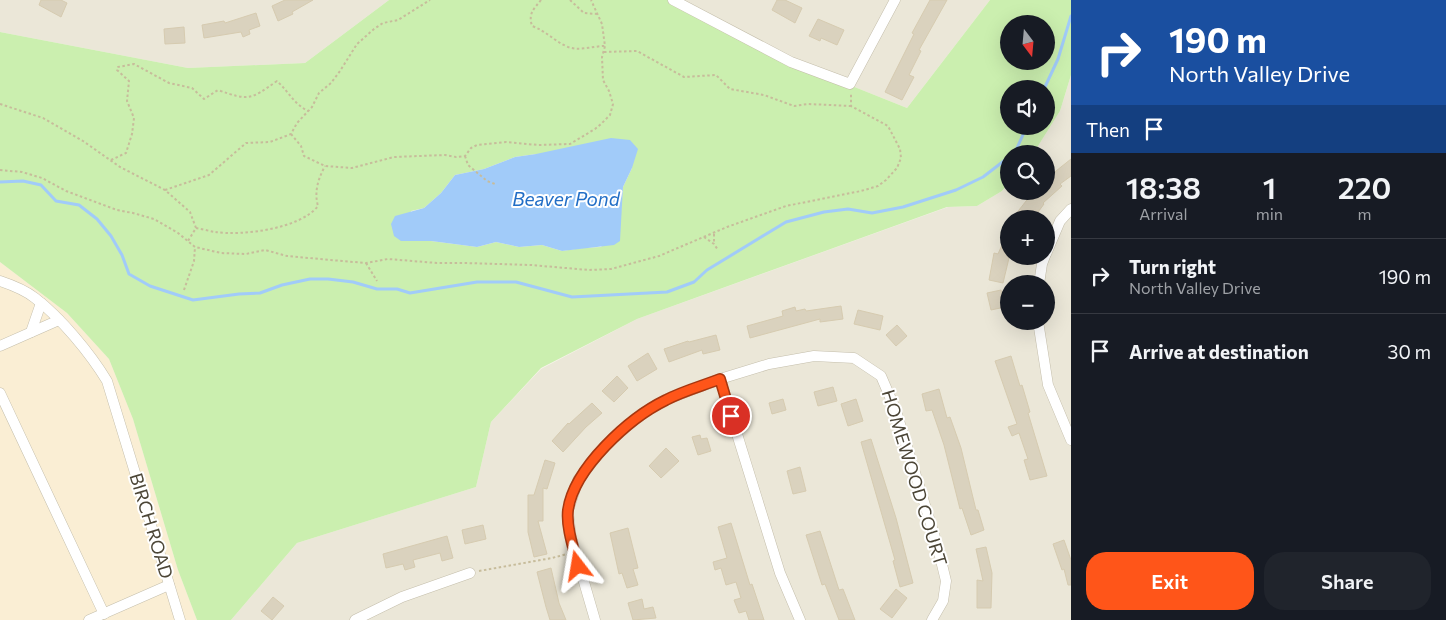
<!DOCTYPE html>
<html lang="en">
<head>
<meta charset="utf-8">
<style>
  body { margin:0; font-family:Commissioner,sans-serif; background:#20242c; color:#f1f3f6; height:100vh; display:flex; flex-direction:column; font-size:19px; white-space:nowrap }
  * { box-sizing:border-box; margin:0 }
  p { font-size:16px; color:#9ea1a6 }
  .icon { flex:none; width:28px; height:28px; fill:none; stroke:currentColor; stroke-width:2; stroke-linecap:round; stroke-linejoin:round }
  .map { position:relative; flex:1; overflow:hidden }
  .panel { display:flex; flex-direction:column; background:#171b24; width:375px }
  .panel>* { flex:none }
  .guide { background:#1a4fa0; color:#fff; overflow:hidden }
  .needle { width:32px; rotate:164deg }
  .controls { position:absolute; left:1000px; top:15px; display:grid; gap:10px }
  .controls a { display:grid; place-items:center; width:55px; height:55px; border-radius:50%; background:#171b24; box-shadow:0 5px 20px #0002; font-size:25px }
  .pin { position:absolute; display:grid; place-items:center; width:42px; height:42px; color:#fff; margin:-21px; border:2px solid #fff; border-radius:50%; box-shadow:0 1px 5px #0007 }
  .me { position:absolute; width:55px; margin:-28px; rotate:346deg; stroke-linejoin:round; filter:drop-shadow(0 0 4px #0008) }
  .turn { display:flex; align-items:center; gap:18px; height:105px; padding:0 15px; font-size:22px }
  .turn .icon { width:65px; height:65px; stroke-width:2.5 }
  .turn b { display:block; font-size:35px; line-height:42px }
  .then { display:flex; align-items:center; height:48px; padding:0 15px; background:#0003; gap:10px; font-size:19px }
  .eta { display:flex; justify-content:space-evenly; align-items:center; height:85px; text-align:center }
  .eta b { font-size:30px; font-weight:600; line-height:35px }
  .primary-button { display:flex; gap:10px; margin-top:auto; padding:10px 15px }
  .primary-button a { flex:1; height:58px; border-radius:20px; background:#ff5519; color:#fff; font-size:20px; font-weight:600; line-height:58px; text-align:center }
  .primary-button a+a { background:#20242c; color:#f1f3f6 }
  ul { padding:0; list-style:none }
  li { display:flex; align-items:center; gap:15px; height:75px; padding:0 15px; border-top:1px solid #363941 }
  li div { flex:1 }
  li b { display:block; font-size:19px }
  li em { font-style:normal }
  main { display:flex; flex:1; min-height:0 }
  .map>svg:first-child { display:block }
  .residential { fill:#ebe7d8; fill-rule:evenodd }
  .commercial { fill:#faeed4 }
  .green { fill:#cbefaf; fill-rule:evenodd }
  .water { fill:#a1cbf9 }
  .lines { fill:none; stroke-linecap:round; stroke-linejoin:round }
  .stream { stroke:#a1cbf9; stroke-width:3 }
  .building { fill:#dad2be; stroke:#d6cbb0 }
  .minor-casing { stroke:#c4beab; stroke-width:11 }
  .path { stroke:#c7bc9b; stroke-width:2; stroke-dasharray:2.5 2.5; stroke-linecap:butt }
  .minor { stroke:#fff; stroke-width:10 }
  .route-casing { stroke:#a63710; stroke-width:12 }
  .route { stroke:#ff5519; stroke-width:9 }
  .labels { text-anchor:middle; stroke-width:4; stroke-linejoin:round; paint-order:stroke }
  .street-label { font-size:18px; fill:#4c4637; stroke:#fff }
  .water-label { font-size:19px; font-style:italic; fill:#226ec6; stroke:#fff }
</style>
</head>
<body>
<main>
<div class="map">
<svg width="1071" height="620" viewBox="0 0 1071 620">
  <rect width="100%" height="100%" fill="#f7f4ea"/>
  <g class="residential">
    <polygon points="0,0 389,0 305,63 188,68 0,32"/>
    <polygon points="677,0 990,0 907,108 832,78"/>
    <path d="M1071 75V620H231L297 543 476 487 491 422 541 369 637 319 948 207 977 206 1002 191 1009 184V191H1046V154H1033L1060 111ZM1009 219H1046V256H1009ZM1009 284H1046V321H1009Z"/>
  </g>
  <polygon class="commercial" points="0,262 67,313 109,359 133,419 178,570 197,620 0,620"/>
  <path class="green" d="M389 0H677L832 78 907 108 990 0H1071V75L1060 111 1033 154H1009V183L1002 191 977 206 947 207 637 319 541 368 491 422 476 487 297 543 231 620H197L178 570 133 419 109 359 67 313 0 262V32L188 68 305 63ZM1009 24H1046V61H1009ZM1009 89H1046V126H1009ZM536 154 632 168 623 187 620 224 601 247 582 248 562 251 542 245 519 247 496 242 477 247 431 241H401L411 211 424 208 441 193 455 175 484 169 515 157Z"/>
  <polygon class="water" points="611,138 630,140 638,149 632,168 623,187 620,241 614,245 562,251 542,245 519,247 496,242 477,247 431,241 401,241 394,236 391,224 395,216 424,208 441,193 455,175 484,169 515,157 536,154"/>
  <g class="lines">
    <g class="stream">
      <polyline points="1044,89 1058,59 1071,16"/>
      <polyline points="1012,154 1017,148 1027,126"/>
      <polyline points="0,182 23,181 41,185 56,201 79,205 97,219 111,236 122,255 129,274 150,286 193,300 239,294 260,293 282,285 310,279 328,279 353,282 377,289 397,289 410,293 477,282 516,282 572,297 667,292 694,282 707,270 786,222 824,212 848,209 872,213 903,207 956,190 983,177 1009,157"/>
    </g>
  </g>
  <g class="building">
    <polygon points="41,0 61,0 67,3 61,17 39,5"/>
    <polygon points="285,0 313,0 292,12 293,14 278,21 272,6"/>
    <polygon points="777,0 785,0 802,8 795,23 772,10"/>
    <polygon points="930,0 947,0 919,50 921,51 909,75 914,77 902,100 885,92 914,34 912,33"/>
    <polygon points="256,13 260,26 249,30 250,34 243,37 241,32 204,38 202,25 224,21 225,23"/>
    <polygon points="818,19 844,30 837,45 821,38 820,41 809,36"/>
    <polygon points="184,27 185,43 165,44 164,29"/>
    <polygon points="1071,159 1071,176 1060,184 1062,186 1043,203 1044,204 1033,219 1020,219 1015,215 1034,191 1046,191 1046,169 1051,175"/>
    <polygon points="1009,229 1009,258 1003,283 989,280 994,253 998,254"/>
    <polygon points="1001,290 1005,307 991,310 987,293"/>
    <polygon points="841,306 843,319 820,322 820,319 750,338 747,326 783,316 782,311 795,307 796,311 805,309 806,311"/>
    <polygon points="858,310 883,316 880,330 854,324"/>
    <polygon points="897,325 907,336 896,346 886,335"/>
    <polygon points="716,335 720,350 703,354 702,350 669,362 664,349 688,341 689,342"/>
    <polygon points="648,353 657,369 637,381 628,366"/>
    <polygon points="1011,356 1020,386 1022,385 1030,412 1028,413 1047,476 1030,480 1024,460 1028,459 1019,433 1012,436 1008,427 1017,424 995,361"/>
    <polygon points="617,376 628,388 614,402 602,391"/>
    <polygon points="833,387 837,401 818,406 814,392"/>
    <polygon points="939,389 947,418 950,417 961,448 976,510 978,510 984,530 971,535 962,508 960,509 944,445 932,410 926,411 922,394"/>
    <polygon points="783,399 786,410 772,414 769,403"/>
    <polygon points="856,399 863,421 848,426 841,404"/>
    <polygon points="592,403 602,413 586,427 563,452 552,441 568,423 569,424"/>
    <polygon points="700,435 701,439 707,438 711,451 698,455 692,437"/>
    <polygon points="871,439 896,518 913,583 900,587 893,561 895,560 861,442"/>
    <polygon points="666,448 679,461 661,478 649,466"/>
    <polygon points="545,460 555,463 547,489 543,488 543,521 538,521 547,554 534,557 528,532 528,495 534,495"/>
    <polygon points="800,467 806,491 793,494 787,471"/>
    <polygon points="731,523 750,585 752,584 764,620 749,620 746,611 739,613 734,600 741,598 736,582 726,585 721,568 715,570 713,562 727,558 718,527"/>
    <polygon points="483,525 486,539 465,544 462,530"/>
    <polygon points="628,528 638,568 633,569 638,585 627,588 622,573 619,574 610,533"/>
    <polygon points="820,531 839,590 843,589 855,620 839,620 825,584 822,585 806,535"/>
    <polygon points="447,536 453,558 442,561 440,553 413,560 415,567 405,570 403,564 386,568 383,554"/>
    <polygon points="1064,540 1071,560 1071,585 1068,585 1064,569 1062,570 1053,544"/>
    <polygon points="986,547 992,573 991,608 977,608 977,580 983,581 976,549"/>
    <polygon points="551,568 559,603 566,620 550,620 546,607 537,572"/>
    <polygon points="896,589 907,598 892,618 880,609"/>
    <polygon points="273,597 284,606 272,620 261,611"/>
    <polygon points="642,599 644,609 653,607 656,618 633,620 628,603"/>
  </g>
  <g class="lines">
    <g class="minor-casing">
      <g id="minor">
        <polyline points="673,0 791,62 850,84 895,0"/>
        <polyline points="1046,254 1060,221 1071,209"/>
        <path d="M0 281C12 285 25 290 35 298 61 318 90 353 107 381L180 620"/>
        <polyline points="1039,284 1042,264 1045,256"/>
        <polyline points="1038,321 1048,385 1071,440"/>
        <polyline points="31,332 41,303"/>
        <polyline points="0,346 59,320"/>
        <polyline points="720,379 780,573 800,620"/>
        <polyline points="0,393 104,614"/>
        <polyline points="89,620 169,585"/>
        <polyline points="355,620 402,597 470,573"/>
        <polyline points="595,620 571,537 568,511 578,480 604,447 641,414 667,399 720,379 769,364 814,356 854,358 881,376 896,411 937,544 946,581 943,601 932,620"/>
      </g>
    </g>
    <g class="path">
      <path d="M541 0C534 9 528 13 532 26 546 31 553 40 566 46 577 52 593 46 605 46"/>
      <polyline points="570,0 584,13 597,14"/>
      <polyline points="604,52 637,51 684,77 716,75 730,89 764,95 794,106 808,104 851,106"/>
      <polyline points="0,104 43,118 83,141 120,167 165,190 190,212 196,228 188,241"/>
      <polyline points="291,134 301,146 304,156 325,166 352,168 394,157 445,155 456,157 465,156 471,148 477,145 506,142 538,145 570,144 595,129 601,124 610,115 613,104 609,91 603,80 602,57 605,46 602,24 591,0"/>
      <polyline points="465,156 468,165 487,181 495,184"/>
      <path d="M111 160 126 153 132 134 134 118 127 101 129 81 117 70 118 67 134 64 169 83 192 88 204 99 218 90C249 101 250 100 277 81 289 92 293 103 308 111"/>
      <polyline points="0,170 22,172 42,178 66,191 117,210 133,213 154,219 178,233 195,247 221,253 246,254 265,250 287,256 342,261 366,263 388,259 437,263 465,263 531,265 589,270 611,269 659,256 727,227 786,206 861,191 878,186 886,180 897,168 901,158 900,149 888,126 851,106 851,94"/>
      <polyline points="165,190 209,175 246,143 270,142 291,134 297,123 312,107 319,93 331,83 340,71 357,44 374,29 383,23 398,20 430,0"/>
      <path d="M196 228C202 229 209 231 215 232 242 236 300 229 318 206 314 192 318 179 325 166"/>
      <polyline points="714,234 714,244"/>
      <polyline points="704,237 714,244 718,250"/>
      <polyline points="366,263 377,281"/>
      <polyline points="184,290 194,261 195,247"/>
      <polyline points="479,571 552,558 567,554"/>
    </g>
    <use href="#minor" class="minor"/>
  </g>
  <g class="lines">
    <g class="route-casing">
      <path id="route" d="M578 566C574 550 566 527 568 510 574 468 629 418 666 400 683 391 702 386 720 379L731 416"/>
    </g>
    <use href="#route" class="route"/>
  </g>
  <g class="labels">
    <g class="street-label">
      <text transform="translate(914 478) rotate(73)" y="6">HOMEWOOD COURT</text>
      <text transform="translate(151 526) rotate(73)" y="6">BIRCH ROAD</text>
    </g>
    <g class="water-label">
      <text x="566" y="206">Beaver Pond</text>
    </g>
  </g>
</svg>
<div class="controls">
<a><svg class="needle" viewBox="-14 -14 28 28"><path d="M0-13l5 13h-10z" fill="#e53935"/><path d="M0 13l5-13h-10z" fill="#9ea1a6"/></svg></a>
<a><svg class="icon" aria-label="sound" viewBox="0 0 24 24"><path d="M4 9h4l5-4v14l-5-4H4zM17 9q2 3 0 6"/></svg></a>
<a><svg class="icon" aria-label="search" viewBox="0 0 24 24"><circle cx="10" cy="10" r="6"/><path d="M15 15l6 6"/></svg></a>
<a>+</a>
<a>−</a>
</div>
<div class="pin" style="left:731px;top:416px;background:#d93025"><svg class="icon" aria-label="arrive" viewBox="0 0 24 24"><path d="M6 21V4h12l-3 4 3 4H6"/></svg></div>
<svg class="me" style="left:578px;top:566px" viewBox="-20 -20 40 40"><path d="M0-17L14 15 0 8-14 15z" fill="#ff5519" stroke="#fff" stroke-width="4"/></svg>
</div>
<section class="panel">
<div class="guide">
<div class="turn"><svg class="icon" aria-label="right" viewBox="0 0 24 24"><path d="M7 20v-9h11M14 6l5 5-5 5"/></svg><div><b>190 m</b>North Valley Drive</div></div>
<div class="then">Then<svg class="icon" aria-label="arrive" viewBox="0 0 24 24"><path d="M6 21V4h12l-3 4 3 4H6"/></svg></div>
</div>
<div class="eta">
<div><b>18:38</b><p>Arrival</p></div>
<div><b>1</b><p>min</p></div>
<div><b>220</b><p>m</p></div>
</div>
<ul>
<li><svg class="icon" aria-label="right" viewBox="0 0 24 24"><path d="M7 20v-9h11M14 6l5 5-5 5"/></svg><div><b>Turn right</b><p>North Valley Drive</p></div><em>190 m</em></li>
<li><svg class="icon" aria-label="arrive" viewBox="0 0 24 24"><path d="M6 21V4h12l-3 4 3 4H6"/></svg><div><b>Arrive at destination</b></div><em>30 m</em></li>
</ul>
<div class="primary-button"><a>Exit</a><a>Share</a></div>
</section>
</main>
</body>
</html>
